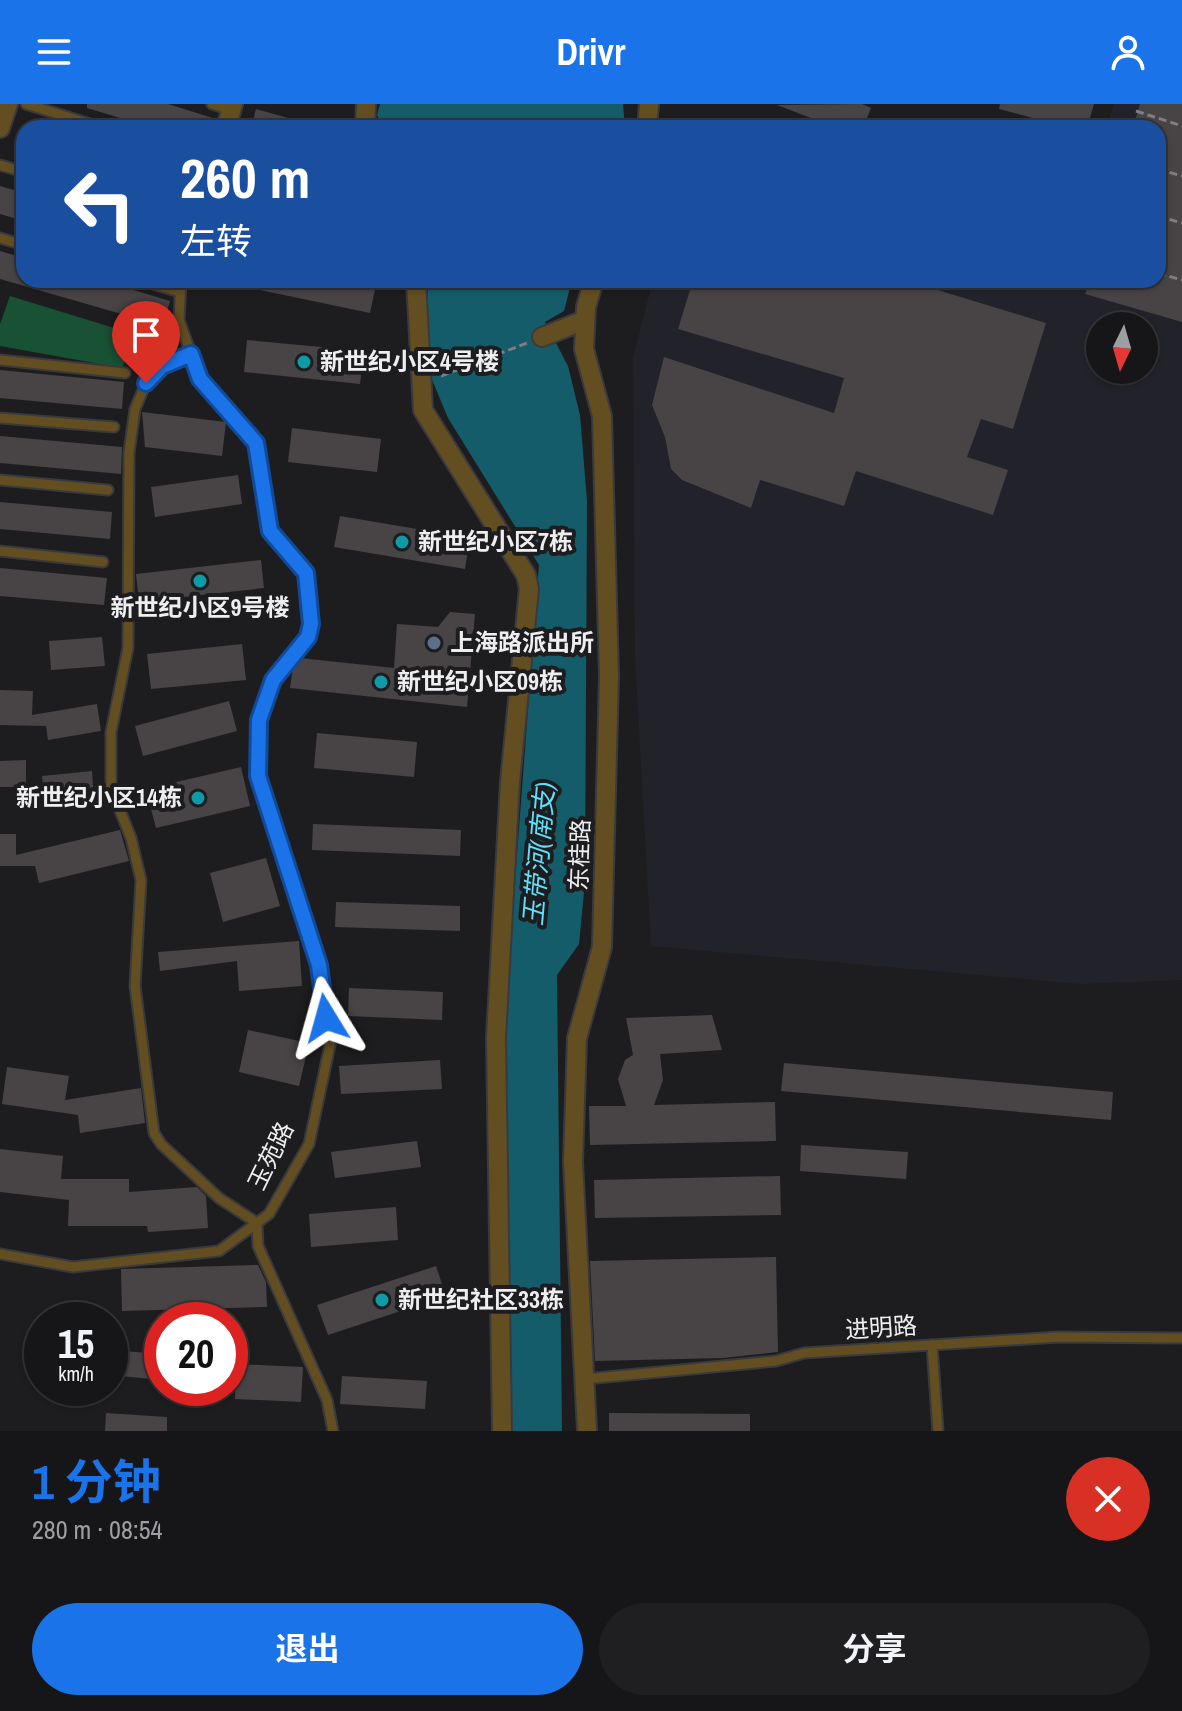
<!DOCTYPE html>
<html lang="zh">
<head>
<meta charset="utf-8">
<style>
  body { margin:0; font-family:"Archivo Narrow","Noto Sans SC",sans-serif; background:#1f1f21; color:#f1f3f6; height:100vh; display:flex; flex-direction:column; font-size:30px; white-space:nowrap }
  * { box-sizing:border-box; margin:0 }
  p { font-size:26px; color:#9e9fa2 }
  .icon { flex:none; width:44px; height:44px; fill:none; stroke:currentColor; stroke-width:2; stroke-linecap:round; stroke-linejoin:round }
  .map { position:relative; height:1327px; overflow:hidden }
  .sheet { display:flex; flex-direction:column; background:#161618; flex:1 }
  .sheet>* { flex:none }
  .hud { position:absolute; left:16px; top:16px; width:1150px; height:168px; border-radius:24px; box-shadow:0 2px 6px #0004,0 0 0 2px #353537; background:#1a4fa0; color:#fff; overflow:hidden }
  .needle { width:52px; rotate:185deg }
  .tools { position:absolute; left:1086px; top:208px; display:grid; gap:16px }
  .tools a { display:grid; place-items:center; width:72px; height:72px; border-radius:50%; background:#161618; box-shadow:0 2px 6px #0004,0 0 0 2px #353537; font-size:40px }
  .speed { position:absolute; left:24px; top:1198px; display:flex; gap:16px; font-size:40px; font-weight:700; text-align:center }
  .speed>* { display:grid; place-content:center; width:104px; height:104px; border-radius:50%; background:#161618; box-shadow:0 2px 6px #0004,0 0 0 2px #353537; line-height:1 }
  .speed small { font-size:20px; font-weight:400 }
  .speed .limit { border:12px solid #d22; background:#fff; color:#111 }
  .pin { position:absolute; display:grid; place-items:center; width:68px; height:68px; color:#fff; margin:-82px -34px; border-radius:50% 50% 50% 0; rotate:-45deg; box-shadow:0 0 8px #0007 }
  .pin .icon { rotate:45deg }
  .me { position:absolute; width:88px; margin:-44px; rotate:352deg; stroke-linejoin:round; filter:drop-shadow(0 0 6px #0008) }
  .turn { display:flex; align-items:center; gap:28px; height:168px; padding:0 32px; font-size:36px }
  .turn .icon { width:104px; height:104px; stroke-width:2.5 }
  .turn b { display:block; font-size:56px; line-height:68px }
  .round { display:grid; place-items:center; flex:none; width:84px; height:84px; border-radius:42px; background:#1f1f21 }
  .head { display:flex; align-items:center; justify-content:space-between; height:136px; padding:0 32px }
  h1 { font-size:48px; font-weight:700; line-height:60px; color:#1a73e8 }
  .action { display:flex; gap:16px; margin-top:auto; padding:16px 32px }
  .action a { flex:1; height:92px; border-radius:48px; background:#1a73e8; color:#fff; font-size:32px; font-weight:700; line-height:92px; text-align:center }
  .action a+a { background:#1f1f21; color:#f1f3f6 }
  header { display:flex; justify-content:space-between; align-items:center; height:104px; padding:0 32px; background:#1a73e8; color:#fff; font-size:36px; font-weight:700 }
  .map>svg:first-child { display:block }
  .built { fill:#22222b; fill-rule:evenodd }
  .green { fill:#185134 }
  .water { fill:#145c6a }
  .building { fill:#484345 }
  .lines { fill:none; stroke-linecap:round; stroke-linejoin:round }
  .service-casing { stroke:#3a3a3d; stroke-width:13 }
  .minor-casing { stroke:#3a3a3d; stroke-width:22 }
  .path { stroke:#7f7f81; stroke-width:3; stroke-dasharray:8 4; stroke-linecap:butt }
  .service { stroke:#634e22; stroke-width:9 }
  .minor { stroke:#634e22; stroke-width:18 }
  .route-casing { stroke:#114b97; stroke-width:20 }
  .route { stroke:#1a73e8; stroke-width:14 }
  .culture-dot { fill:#0f9aa8; stroke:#1d1d20; stroke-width:3 }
  .service-dot { fill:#5c6f8a; stroke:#1d1d20; stroke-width:3 }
  .labels { text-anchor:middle; stroke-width:8; stroke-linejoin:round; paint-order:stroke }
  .poi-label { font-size:24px; font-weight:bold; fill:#eeeef0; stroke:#1d1d20; text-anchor:start }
  .street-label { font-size:24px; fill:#eeeef0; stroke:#1d1d20 }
  .water-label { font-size:26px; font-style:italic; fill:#5fdffa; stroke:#1d1d20 }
</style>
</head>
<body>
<header><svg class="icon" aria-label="menu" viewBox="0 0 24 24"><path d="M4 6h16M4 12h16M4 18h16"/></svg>Drivr<svg class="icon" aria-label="person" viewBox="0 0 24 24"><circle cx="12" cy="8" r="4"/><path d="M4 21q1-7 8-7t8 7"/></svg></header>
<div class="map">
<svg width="1182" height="1327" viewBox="0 0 1182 1327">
  <rect width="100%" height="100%" fill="#1d1d20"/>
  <path class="built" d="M1114 0H1182V876L1080 880 651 842 635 552 633 254 653 176H1158V24H1106ZM1100 222H1144V266H1100Z"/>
  <polygon class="green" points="10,192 137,231 122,264 0,242 0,220"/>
  <g class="water">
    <polygon points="380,0 623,0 625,24 384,24 377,11"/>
    <polygon points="428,176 572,176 564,207 545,218 568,262 580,311 587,397 585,778 579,840 557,871 562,1327 510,1327 499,987 539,461 448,314 428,266"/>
  </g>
  <g class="building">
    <polygon points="87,0 168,0 216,15 214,24 153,24 87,4"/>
    <polygon points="862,0 871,4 863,24 837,24 777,1"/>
    <polygon points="1000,0 1094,0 1087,24 1070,24 999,5"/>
    <polygon points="1140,0 1182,0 1182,218 1085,190 1090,176 1158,176 1158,24 1133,24"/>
    <polygon points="256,5 306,19 306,24 251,24"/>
    <polygon points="0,82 24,89 24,117 0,110"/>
    <polygon points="0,147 24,154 24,176 100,176 170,197 163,222 0,175"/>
    <polygon points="246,176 377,176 370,209 245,183"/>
    <polygon points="693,176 905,176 1046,219 1013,325 981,315 967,353 1008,366 993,411 856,367 844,402 760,376 751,404 682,376 671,365 665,333 652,301 664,253 834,309 844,274 678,225"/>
    <polygon points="247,236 364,247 360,280 244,268"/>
    <polygon points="0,266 124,278 122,305 0,294"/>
    <polygon points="142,308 226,318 222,352 145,343"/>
    <polygon points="292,324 381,335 377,368 288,358"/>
    <polygon points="0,332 122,343 121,370 0,359"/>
    <polygon points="238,371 242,400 155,413 151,383"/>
    <polygon points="0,398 112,408 110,435 0,425"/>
    <polygon points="340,412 470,434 465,465 334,443"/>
    <polygon points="261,456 264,484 139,498 136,470"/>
    <polygon points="0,464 107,474 104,501 0,492"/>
    <polygon points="450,508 475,510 467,603 290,584 293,564 300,554 394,564 397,520 438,523"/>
    <polygon points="102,533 105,562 51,566 49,537"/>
    <polygon points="242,540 246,576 151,585 147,550"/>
    <polygon points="0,586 33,587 32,611 97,600 101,627 48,636 46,622 0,621"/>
    <polygon points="229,597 237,627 143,652 135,622"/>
    <polygon points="317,629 417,638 414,673 314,664"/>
    <polygon points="26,656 26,683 0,683 0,657"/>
    <polygon points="241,663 250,702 156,724 146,685"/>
    <polygon points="92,667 94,696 45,700 42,672"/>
    <polygon points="313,720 461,726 460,752 312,746"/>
    <polygon points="120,726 129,757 39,779 35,762 0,762 0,730 16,730 16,751"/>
    <polygon points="266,754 280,802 223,818 210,769"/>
    <polygon points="336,798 460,802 460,827 335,823"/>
    <polygon points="299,837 302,882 239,887 237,857 160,867 158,848"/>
    <polygon points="349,884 443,888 442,916 348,912"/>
    <polygon points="712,911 722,946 660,950 663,976 654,1001 775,998 776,1037 590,1041 589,1002 626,1002 618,975 625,956 633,951 626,914"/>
    <polygon points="248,926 309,939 299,982 239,968"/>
    <polygon points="440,956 442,985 341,990 339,962"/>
    <polygon points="784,959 1113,988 1111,1016 781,987"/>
    <polygon points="7,963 69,972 65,996 141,984 145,1019 80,1029 78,1011 2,1000"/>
    <polygon points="417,1037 421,1063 335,1074 331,1048"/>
    <polygon points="801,1041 908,1048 906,1075 800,1067"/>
    <polygon points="0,1045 63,1052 61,1075 129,1075 129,1088 197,1083 206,1092 208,1124 148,1128 147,1122 68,1122 69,1096 0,1088"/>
    <polygon points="780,1072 781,1111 595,1114 594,1076"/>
    <polygon points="396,1103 398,1136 311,1143 309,1110"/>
    <polygon points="776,1153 778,1248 723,1254 595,1257 590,1157"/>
    <polygon points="258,1161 266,1178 267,1203 122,1207 121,1165"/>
    <polygon points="436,1162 446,1192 328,1231 317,1201"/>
    <polygon points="110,1246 162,1250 162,1276 110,1271"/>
    <polygon points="236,1260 303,1263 301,1298 235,1295"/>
    <polygon points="342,1272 427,1277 425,1305 340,1300"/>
    <polygon points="106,1309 167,1313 167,1327 105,1327"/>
    <polygon points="609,1309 750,1310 750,1327 609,1327"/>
  </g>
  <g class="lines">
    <g class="service-casing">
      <g id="service">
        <polyline points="26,0 103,24"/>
        <polyline points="212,0 231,6"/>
        <polyline points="0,61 24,68"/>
        <polyline points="0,134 24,141"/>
        <polyline points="140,176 180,188"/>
        <polyline points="191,250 162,262 146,279 135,305 129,349 128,544 111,628 111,684 131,734 141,776 135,882 154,1029 161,1040 219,1094 257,1119 258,1142 327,1296 333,1327"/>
        <polyline points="0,256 125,269"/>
        <polyline points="0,314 114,323"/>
        <polyline points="0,376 108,386"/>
        <polyline points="0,447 103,458"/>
        <polyline points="0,1150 73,1163 219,1147 269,1110 309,1040 330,941 319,861 258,672 259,616 273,576 308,533 311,520 306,469 270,427 256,339 200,275 179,216 181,176"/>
        <polyline points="932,1241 938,1327"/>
        <polyline points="585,1275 776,1257 804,1249 1058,1233 1182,1234"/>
      </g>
    </g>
    <g class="minor-casing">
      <g id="minor">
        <polyline points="0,24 8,0"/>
        <polyline points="226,24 233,0"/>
        <polyline points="365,24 366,0"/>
        <polyline points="647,24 649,0"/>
        <polyline points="416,176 423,306 526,471 529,485 510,678 496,934 502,1327"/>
        <polyline points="542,233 585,216"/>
        <polyline points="587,1327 573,1058 577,934 602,843 609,572 602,312 584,245 586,203 594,176"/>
      </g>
    </g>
    <g class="path">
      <polyline points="1136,7 1182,22"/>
      <polyline points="1158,65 1182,72"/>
      <polyline points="1158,112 1182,119"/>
      <polyline points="1158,169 1182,176"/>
      <polyline points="441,272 527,239"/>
    </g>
    <use href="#service" class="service"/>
    <use href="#minor" class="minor"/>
  </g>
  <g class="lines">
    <g class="route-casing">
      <polyline id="route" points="146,279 162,262 191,250 200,275 256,339 270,427 306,469 311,520 308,533 273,576 259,616 258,672 319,861 326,914"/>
    </g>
    <use href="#route" class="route"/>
  </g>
  <g class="culture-dot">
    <circle cx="304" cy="258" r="8"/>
    <circle cx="402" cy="438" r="8"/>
    <circle cx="200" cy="477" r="8"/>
    <circle cx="381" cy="578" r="8"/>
    <circle cx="198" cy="694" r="8"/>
    <circle cx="382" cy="1196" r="8"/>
  </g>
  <circle class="service-dot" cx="434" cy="539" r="8"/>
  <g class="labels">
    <g class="poi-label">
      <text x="320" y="266">新世纪小区4号楼</text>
      <text x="418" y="446">新世纪小区7栋</text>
      <text x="200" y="512" text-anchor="middle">新世纪小区9号楼</text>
      <text x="450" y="547">上海路派出所</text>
      <text x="397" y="586">新世纪小区09栋</text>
      <text x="182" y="702" text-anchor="end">新世纪小区14栋</text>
      <text x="398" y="1204">新世纪社区33栋</text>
    </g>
    <g class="street-label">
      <text transform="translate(580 751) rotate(-88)" y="8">东桂路</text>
      <text transform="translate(271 1052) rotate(-64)" y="8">玉苑路</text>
      <text transform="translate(881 1224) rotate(-4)" y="8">进明路</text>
    </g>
    <g class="water-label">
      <text transform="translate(539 750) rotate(-85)" y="9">玉带河(南支)</text>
    </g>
  </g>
</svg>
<div class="tools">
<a><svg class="needle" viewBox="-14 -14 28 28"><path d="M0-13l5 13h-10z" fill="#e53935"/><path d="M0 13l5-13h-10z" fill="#9e9fa2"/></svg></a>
</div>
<div class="speed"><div>15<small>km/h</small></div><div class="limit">20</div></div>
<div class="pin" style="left:146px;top:279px;background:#d93025"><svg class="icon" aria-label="arrive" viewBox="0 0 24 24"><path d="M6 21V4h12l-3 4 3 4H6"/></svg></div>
<svg class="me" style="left:326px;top:914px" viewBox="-20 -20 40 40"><path d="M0-17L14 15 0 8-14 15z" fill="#1a73e8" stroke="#fff" stroke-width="4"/></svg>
<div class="hud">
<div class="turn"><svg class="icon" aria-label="left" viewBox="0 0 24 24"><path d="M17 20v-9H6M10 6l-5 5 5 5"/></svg><div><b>260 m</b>左转</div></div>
</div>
</div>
<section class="sheet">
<div class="head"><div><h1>1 分钟</h1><p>280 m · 08:54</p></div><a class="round" style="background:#d93025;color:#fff"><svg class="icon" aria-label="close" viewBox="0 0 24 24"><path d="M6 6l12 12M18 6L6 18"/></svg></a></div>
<div class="action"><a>退出</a><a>分享</a></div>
</section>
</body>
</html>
